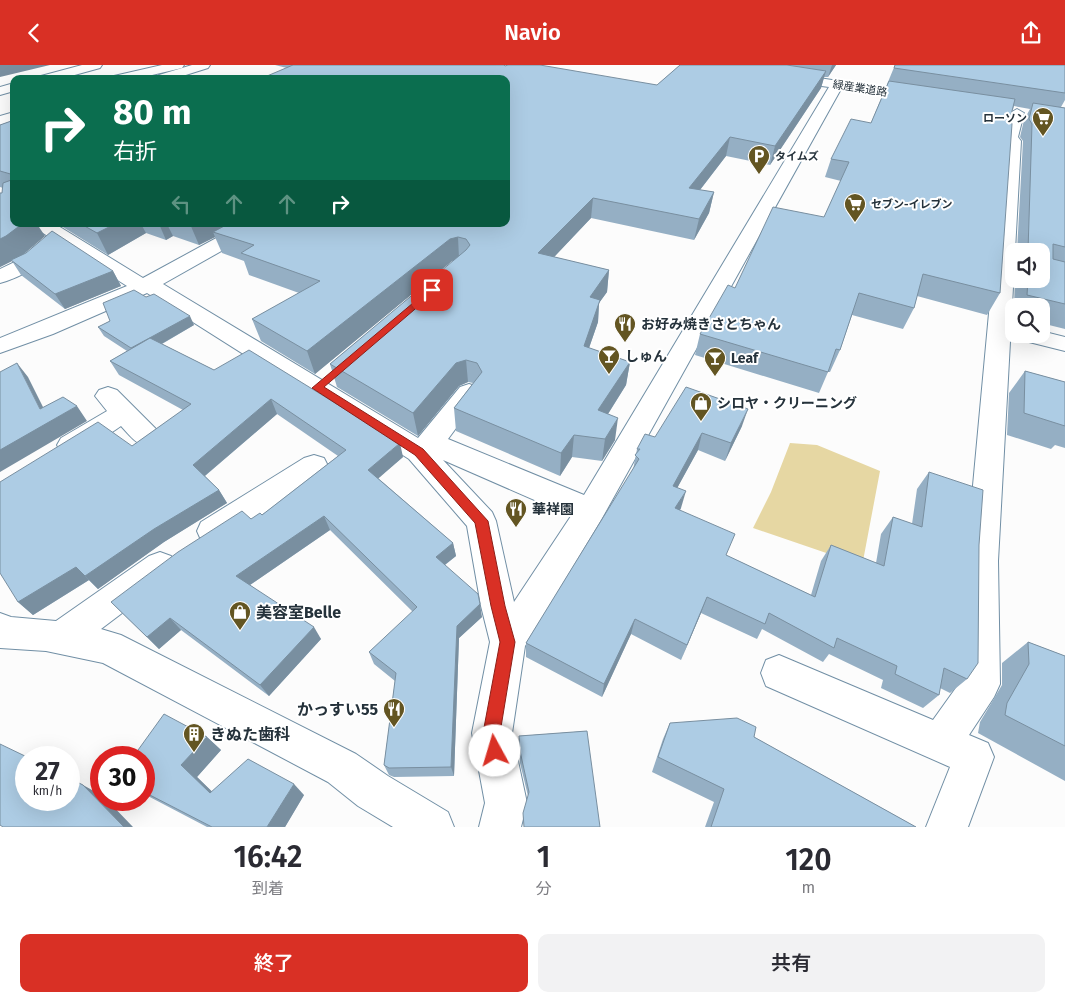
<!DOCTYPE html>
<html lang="ja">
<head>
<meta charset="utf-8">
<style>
  body { margin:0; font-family:"Fira Sans","Noto Sans JP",sans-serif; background:#f2f2f3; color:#2b2b33; height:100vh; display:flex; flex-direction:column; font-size:19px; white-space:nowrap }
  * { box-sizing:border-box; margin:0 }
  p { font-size:16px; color:#7c7c81 }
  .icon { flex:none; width:28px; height:28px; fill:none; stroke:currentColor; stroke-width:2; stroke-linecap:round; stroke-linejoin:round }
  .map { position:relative; height:762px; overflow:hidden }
  .drawer { display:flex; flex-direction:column; background:#fff; flex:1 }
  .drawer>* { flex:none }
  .banner { position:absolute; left:10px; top:10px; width:500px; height:152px; border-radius:10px; box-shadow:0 5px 20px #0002; background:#0b6e4f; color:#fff; overflow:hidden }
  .controls { position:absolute; left:1005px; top:178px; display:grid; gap:10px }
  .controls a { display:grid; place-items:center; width:45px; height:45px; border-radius:10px; background:#fff; box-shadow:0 5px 20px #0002; font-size:25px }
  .speed { position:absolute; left:15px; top:681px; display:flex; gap:10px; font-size:25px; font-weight:700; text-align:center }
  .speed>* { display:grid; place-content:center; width:65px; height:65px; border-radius:50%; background:#fff; box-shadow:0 5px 20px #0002; line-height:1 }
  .speed small { font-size:12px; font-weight:400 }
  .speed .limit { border:8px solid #d22; background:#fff; color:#111 }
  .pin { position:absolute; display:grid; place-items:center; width:42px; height:42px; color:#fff; margin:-21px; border-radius:10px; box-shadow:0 2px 8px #0006 }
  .me { position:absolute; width:55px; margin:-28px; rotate:354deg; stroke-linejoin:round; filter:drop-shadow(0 0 4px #0008) }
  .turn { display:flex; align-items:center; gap:18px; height:105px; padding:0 20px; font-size:22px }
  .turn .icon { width:65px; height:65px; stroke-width:2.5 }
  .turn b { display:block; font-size:35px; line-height:42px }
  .lanes { display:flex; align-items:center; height:48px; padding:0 20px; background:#0003; justify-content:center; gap:25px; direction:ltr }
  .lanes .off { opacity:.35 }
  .eta { display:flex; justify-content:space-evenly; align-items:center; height:85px; text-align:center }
  .eta b { font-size:30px; font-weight:600; line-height:35px }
  .primary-button { display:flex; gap:10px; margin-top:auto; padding:10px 20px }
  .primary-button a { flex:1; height:58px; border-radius:10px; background:#d93025; color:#fff; font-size:20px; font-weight:600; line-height:58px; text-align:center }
  .primary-button a+a { background:#f2f2f3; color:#2b2b33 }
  header { display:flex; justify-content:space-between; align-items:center; height:65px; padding:0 20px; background:#d93025; color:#fff; font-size:22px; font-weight:600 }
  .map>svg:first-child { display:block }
  .green { fill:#e6d7a3 }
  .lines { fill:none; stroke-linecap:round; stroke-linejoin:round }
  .minor-casing { stroke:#718fa5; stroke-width:2 }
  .minor { fill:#fff; fill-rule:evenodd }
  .wall { fill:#95afc4 }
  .shaded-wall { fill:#798fa0 }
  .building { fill:#adcce4; stroke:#798fa0 }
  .route { fill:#d93025; stroke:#8d1f18 }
  .labels { text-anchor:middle; stroke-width:4; stroke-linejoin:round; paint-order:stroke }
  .far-street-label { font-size:11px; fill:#25323b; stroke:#fff }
  .far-poi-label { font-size:11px; font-weight:bold; fill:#25323b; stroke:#fff; text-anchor:start }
  .poi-label { font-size:14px; font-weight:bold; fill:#25323b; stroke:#fff; text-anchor:start }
  .near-poi-label { font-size:16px; font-weight:bold; fill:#25323b; stroke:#fff; text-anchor:start }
</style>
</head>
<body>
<header><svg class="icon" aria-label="back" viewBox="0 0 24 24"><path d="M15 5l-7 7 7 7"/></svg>Navio<svg class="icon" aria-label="share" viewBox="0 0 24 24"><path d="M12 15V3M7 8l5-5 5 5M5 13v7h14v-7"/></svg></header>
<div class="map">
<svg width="1065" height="762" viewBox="0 0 1065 762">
  <rect width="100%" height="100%" fill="#fcfcfc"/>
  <polygon class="green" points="790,378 817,380 880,406 863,496 838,492 753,463 771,427"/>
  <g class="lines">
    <g class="minor-casing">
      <g id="minor">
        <polygon points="82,0 102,0 100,3 60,14 39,14 41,11"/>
        <polygon points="162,0 184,0 182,3 135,14 112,14 114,11"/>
        <polygon points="192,0 210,0 208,3 173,14 157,13 159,10"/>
        <path d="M819 13 922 29 929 33 922 37 841 24 601 455 525 581 512 668 527 738 521 762H479L485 738 472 668 490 577 481 541 467 461 409 394 147 228 53 269 0 288V273L127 221 35 163 33 159H55L143 213 242 159H264L262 163 163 219 418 373 460 322 469 319 478 322 482 328 448 374 584 430 829 22 814 20 813 17 814 14ZM443 395 571 451 514 537 496 456 492 447Z"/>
        <polygon points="14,18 14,26 0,30 0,22"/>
        <polygon points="1017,44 1024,48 1018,72 1021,76 998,496 1000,619 994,632 969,670 988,678 994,692 968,762 926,762 950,702 766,621 761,608 766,595 779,590 933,655 963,613 966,496 1005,76 1003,72 1010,48"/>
        <polygon points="14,47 14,56 0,60 0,51"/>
        <path d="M46 176 53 178 56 182C44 199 20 213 0 218V204L21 194 39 178Z"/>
        <polygon points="1041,266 1065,272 1065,286 1017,274 1014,269 1041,269"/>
        <path d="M108 322 117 325 158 366 162 373 158 380C140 385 133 374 121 361 104 372 82 393 61 387L57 380 61 373 107 346 95 331 99 325Z"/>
        <polygon points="314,390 324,393 328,401 324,409 223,475 212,479 201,475 197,466 201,457 304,393"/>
        <polygon points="160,487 171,491 176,501 171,511 101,564 121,570 356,689 388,711 448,747 454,762 393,762 358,741 328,717 103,598 46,586 0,583 0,548 11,552 56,556 149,491"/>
      </g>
    </g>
    <use href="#minor" class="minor"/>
  </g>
  <g class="wall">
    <polygon points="275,0 504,0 505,1 657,20 680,0 836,0 828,12 824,12 821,23 770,100 726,91 700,125 714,127 709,148 694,175 591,153 554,192 609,205 607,227 599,238 598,257 589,283 630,297 626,320 608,349 615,375 602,396 572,392 560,411 456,366 454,343 473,318 468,317 459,321 418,371 337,322 330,299 455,195 452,196 315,309 261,276 252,254 299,228 249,210 244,196 222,188 215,172 199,180 173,171 166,175 146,168 108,190 58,159 506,159 287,3"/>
    <polygon points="895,0 1065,0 1065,35 1061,42 1065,43 1065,264 1041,258 1041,241 1014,241 1015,214 1041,214 1041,186 1017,186 1023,76 1020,72 1024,55 1030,44 1014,41 1010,54 1000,228 987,250 917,231 914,243 903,264 852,250 840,285 830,307 828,307 819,328 695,290 700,269 735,223 824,152 841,116 825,112 831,94 871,58"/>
    <polygon points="14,55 14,159 45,171 23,190 113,206 121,221 65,244 21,210 12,196 0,202 0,128 2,128 3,123 0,122 0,60"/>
    <polygon points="146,232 194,260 162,279 214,305 403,392 378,413 453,478 456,491 445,500 482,552 459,573 454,711 394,712 389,710 384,700 395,616 374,599 369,587 413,547 330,465 250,520 321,574 269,631 181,565 159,584 111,537 251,454 262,450 338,391 277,349 205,411 219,425 227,438 164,477 98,524 89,515 33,550 18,537 132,381 183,345 119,310 110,296 127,286 104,271 98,262 110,256"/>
    <polygon points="1025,306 1065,317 1065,383 1055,380 1051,384 1007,370 1009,328"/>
    <polygon points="742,361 725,396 698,385 677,423 681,443 680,445 726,490 811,530 821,496 831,480 876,498 881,469 893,452 912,459 917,424 929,407 967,614 950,628 940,623 939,630 923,643 881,623 883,615 829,589 823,597 762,564 757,574 701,548 681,595 631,569 602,632 526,592 526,578 633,405 637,384 655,372"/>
    <polygon points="1028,577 1065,591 1065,716 978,668 980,657 1002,620 1002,598"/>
    <polygon points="670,658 754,672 916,762 705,762 714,737 652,707 663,674"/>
    <polygon points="587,666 528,731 520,698 519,671"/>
    <polygon points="207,672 221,685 197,712 212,727 304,730 285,762 207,762 144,729 144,692"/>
  </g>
  <g class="shaded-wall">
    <polygon points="0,0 50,0 0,12"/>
    <polygon points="832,0 836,0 828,12"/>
    <polygon points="826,6 821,23 770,100 775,81"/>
    <polygon points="730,72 726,91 686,143 689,123"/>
    <polygon points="714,127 709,148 694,175 699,154"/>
    <polygon points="593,133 591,153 538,209 538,188"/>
    <polygon points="22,159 37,159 45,171 20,192 0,202 0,174"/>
    <polygon points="115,159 141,159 146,168 108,190 97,168"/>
    <polygon points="159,159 167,159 173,171 166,175"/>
    <polygon points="190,159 239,159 213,167 215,172 199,180"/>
    <polygon points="458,172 459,193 452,196 315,309 307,286 450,174"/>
    <polygon points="609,205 607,227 599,238 598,257 582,303 584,281 590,232"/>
    <polygon points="113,206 121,221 65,244 55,229"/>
    <polygon points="190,251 194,260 137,293 131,283"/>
    <polygon points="466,295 468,317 459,321 418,371 413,348 456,298"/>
    <polygon points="630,297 626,320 596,368 598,345"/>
    <polygon points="17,298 28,312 50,356 77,341 87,356 0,407 0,385 40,344"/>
    <polygon points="271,334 277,349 201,414 193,400"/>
    <polygon points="748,344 742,361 725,396 731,378"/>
    <polygon points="618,353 615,375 602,396 605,374"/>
    <polygon points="702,368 698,385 669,438 673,421"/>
    <polygon points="574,370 572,392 560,411 561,388"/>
    <polygon points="400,378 403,392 372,419 368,405"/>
    <polygon points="219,425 227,438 164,477 98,524 85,511 154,464"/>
    <polygon points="686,426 681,443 670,460 675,443"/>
    <polygon points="324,451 330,465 244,524 236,511"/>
    <polygon points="453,478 456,491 438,505 436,492"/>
    <polygon points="76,502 89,515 33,550 18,537"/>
    <polygon points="707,532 701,548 681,595 687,580"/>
    <polygon points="480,539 482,552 459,573 454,711 451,702 457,561"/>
    <polygon points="170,553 181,565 159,584 147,572"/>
    <polygon points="635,554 631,569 602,632 604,619"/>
    <polygon points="314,562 321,574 269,631 260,620"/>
    <polygon points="207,672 221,685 197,712 225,739 210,728 181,700"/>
    <polygon points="294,719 304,730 285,762 267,762"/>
    <polygon points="83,720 101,730 101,735 107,735 133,762 124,762"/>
  </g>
  <g class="building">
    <polygon points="293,0 504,0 505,1 508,0 540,0 657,20 680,0 787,0 826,6 775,81 730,72 689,123 714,127 699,154 593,133 538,188 609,205 590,232 600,235 584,281 630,297 598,345 618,353 605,374 574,370 561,388 454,343 482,307 477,298 466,295 456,298 413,348 330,299 466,185 470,180 466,174 458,172 450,174 307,286 252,254 320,216 241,188 254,180 213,167 228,159 506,159 506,14 260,14"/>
    <polygon points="895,0 1065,0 1065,28 894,3"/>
    <polygon points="889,16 1015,34 1010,54 1012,59 1000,228 923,209 914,243 859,228 840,285 836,284 828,307 700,269 728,220 735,223 773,142 824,152 849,97 831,94 851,54 871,58"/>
    <polygon points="1033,38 1065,43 1065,182 1053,179 1053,194 1065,197 1065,239 1027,230 1028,214 1041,214 1041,186 1028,186 1032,59 1029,54"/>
    <polygon points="14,55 14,110 0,106 0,60"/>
    <polygon points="14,114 14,159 22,159 6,171 0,174 0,128 2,128 3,118"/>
    <polygon points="81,159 115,159 97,168"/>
    <polygon points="52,166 113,206 55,229 11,195 26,188"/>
    <polygon points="134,225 146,232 154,229 190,251 131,283 98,262 110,256 103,238"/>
    <polygon points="150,273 214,305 249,285 400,378 368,405 453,478 436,492 478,529 480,539 457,561 451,702 389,703 384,700 396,608 369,587 417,542 324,451 236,511 314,562 260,620 170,553 147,572 111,537 178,487 242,446 251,454 260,448 262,450 346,385 271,334 193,400 219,425 154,464 85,511 76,502 18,537 0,508 0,417 98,357 132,381 191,339 110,296"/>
    <polygon points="17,298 40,344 63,332 77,341 0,385 0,307"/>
    <polygon points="1025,306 1065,317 1065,361 1024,348"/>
    <polygon points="686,322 748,344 731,378 702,368 673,421 686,426 675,443 735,469 726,490 815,532 831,480 884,501 893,452 922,462 929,407 983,425 979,480 978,598 967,614 944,603 939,630 895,609 897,601 837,573 834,583 769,548 765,559 707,532 687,580 635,554 604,619 526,578 639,394 635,390 640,384 637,384 645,369 655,372"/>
    <polygon points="1028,577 1065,591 1065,681 1005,650 1007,638 1029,599"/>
    <polygon points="164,649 207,672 181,700 210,728 248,694 294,719 267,762 212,762 144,727 144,692 133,692"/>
    <polygon points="737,653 756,662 754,672 916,762 711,762 724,724 658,692 670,658"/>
    <polygon points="587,666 600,762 524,762 523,748 529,727 520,686 519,671"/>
    <polygon points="0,679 27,692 26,692 26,735 69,735 69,713 83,720 124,762 3,762 0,760"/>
  </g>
  <polygon class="route" points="432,222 435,223 435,227 324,322 423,384 488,456 505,541 515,577 500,668 503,686 501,691 495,694 489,691 483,668 500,577 491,541 475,458 415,390 312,323"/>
  <defs>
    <g id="supermarket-pin" transform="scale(1.125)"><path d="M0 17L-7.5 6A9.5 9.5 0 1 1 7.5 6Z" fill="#635522" stroke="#fff"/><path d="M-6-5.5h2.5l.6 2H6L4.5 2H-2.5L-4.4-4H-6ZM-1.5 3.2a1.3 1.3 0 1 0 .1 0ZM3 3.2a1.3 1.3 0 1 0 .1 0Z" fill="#fff"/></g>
    <g id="parking-pin" transform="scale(1.125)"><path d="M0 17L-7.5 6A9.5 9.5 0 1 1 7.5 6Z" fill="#635522" stroke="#fff"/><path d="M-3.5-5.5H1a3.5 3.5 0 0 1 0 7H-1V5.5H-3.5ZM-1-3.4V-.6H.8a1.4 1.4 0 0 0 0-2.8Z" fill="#fff"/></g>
    <g id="restaurant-pin" transform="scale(1.125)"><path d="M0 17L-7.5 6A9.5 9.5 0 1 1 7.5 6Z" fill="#635522" stroke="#fff"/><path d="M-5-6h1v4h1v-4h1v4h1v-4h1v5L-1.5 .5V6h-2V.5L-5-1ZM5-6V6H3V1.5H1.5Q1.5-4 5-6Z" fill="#fff"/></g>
    <g id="bar-pin" transform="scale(1.125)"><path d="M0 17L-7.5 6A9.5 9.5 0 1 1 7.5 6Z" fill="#635522" stroke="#fff"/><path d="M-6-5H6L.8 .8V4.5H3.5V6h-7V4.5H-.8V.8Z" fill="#fff"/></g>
    <g id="shop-pin" transform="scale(1.125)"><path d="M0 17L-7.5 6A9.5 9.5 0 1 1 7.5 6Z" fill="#635522" stroke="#fff"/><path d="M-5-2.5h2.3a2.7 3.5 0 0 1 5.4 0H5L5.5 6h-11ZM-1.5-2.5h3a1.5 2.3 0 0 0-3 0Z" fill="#fff"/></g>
    <g id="building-pin" transform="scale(1.125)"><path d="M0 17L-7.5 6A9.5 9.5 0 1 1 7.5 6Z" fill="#635522" stroke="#fff"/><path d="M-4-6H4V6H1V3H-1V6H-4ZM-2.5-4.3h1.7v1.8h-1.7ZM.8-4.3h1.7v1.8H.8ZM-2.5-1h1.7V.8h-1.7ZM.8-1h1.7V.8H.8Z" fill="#fff"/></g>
  </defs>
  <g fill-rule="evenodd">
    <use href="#supermarket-pin" x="1043" y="53"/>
    <use href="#parking-pin" x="759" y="91"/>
    <use href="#supermarket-pin" x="855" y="139"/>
    <use href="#restaurant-pin" x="625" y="259"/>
    <use href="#bar-pin" x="609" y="291"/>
    <use href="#bar-pin" x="715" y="293"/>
    <use href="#shop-pin" x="701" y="338"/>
    <use href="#restaurant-pin" x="516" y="444"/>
    <use href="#shop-pin" x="240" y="547"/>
    <use href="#restaurant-pin" x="394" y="644"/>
    <use href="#building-pin" x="194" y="669"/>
  </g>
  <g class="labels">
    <g class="far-street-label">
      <text transform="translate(860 23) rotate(9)" y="4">緑産業道路</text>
    </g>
    <g class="far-poi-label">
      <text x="1027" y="57" text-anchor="end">ローソン</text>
      <text x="775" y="95">タイムズ</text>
      <text x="871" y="143">セブン-イレブン</text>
    </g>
    <g class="poi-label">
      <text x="641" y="264">お好み焼きさとちゃん</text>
      <text x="625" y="296">しゅん</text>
      <text x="731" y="298">Leaf</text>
      <text x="717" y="343">シロヤ・クリーニング</text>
      <text x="532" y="449">華祥園</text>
    </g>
    <g class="near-poi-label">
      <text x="256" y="553">美容室Belle</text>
      <text x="378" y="650" text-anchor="end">かっすい55</text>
      <text x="210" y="675">きぬた歯科</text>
    </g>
  </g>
</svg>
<div class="controls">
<a><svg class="icon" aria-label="sound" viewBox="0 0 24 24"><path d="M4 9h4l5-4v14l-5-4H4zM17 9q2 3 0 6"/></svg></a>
<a><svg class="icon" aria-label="search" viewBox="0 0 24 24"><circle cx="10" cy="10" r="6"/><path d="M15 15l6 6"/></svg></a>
</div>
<div class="speed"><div>27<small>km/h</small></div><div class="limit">30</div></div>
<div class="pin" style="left:432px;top:225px;background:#d93025"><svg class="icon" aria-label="arrive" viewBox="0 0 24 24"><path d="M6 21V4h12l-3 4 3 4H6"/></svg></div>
<svg class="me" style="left:495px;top:686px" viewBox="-20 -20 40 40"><circle r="19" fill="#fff"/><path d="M0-13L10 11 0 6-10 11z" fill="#d93025"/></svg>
<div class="banner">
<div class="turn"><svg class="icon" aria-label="right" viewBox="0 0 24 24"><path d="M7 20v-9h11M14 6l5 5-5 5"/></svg><div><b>80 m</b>右折</div></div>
<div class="lanes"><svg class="icon off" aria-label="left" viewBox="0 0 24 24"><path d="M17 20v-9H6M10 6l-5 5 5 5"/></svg><svg class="icon off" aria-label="ahead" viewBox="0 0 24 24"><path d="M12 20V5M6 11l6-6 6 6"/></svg><svg class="icon off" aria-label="ahead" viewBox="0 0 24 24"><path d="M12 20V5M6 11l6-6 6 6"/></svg><svg class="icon" aria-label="right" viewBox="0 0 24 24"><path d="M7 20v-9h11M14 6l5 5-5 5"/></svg></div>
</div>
</div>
<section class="drawer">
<div class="eta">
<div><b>16:42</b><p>到着</p></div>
<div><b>1</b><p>分</p></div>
<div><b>120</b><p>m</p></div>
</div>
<div class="primary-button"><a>終了</a><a>共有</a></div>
</section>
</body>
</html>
